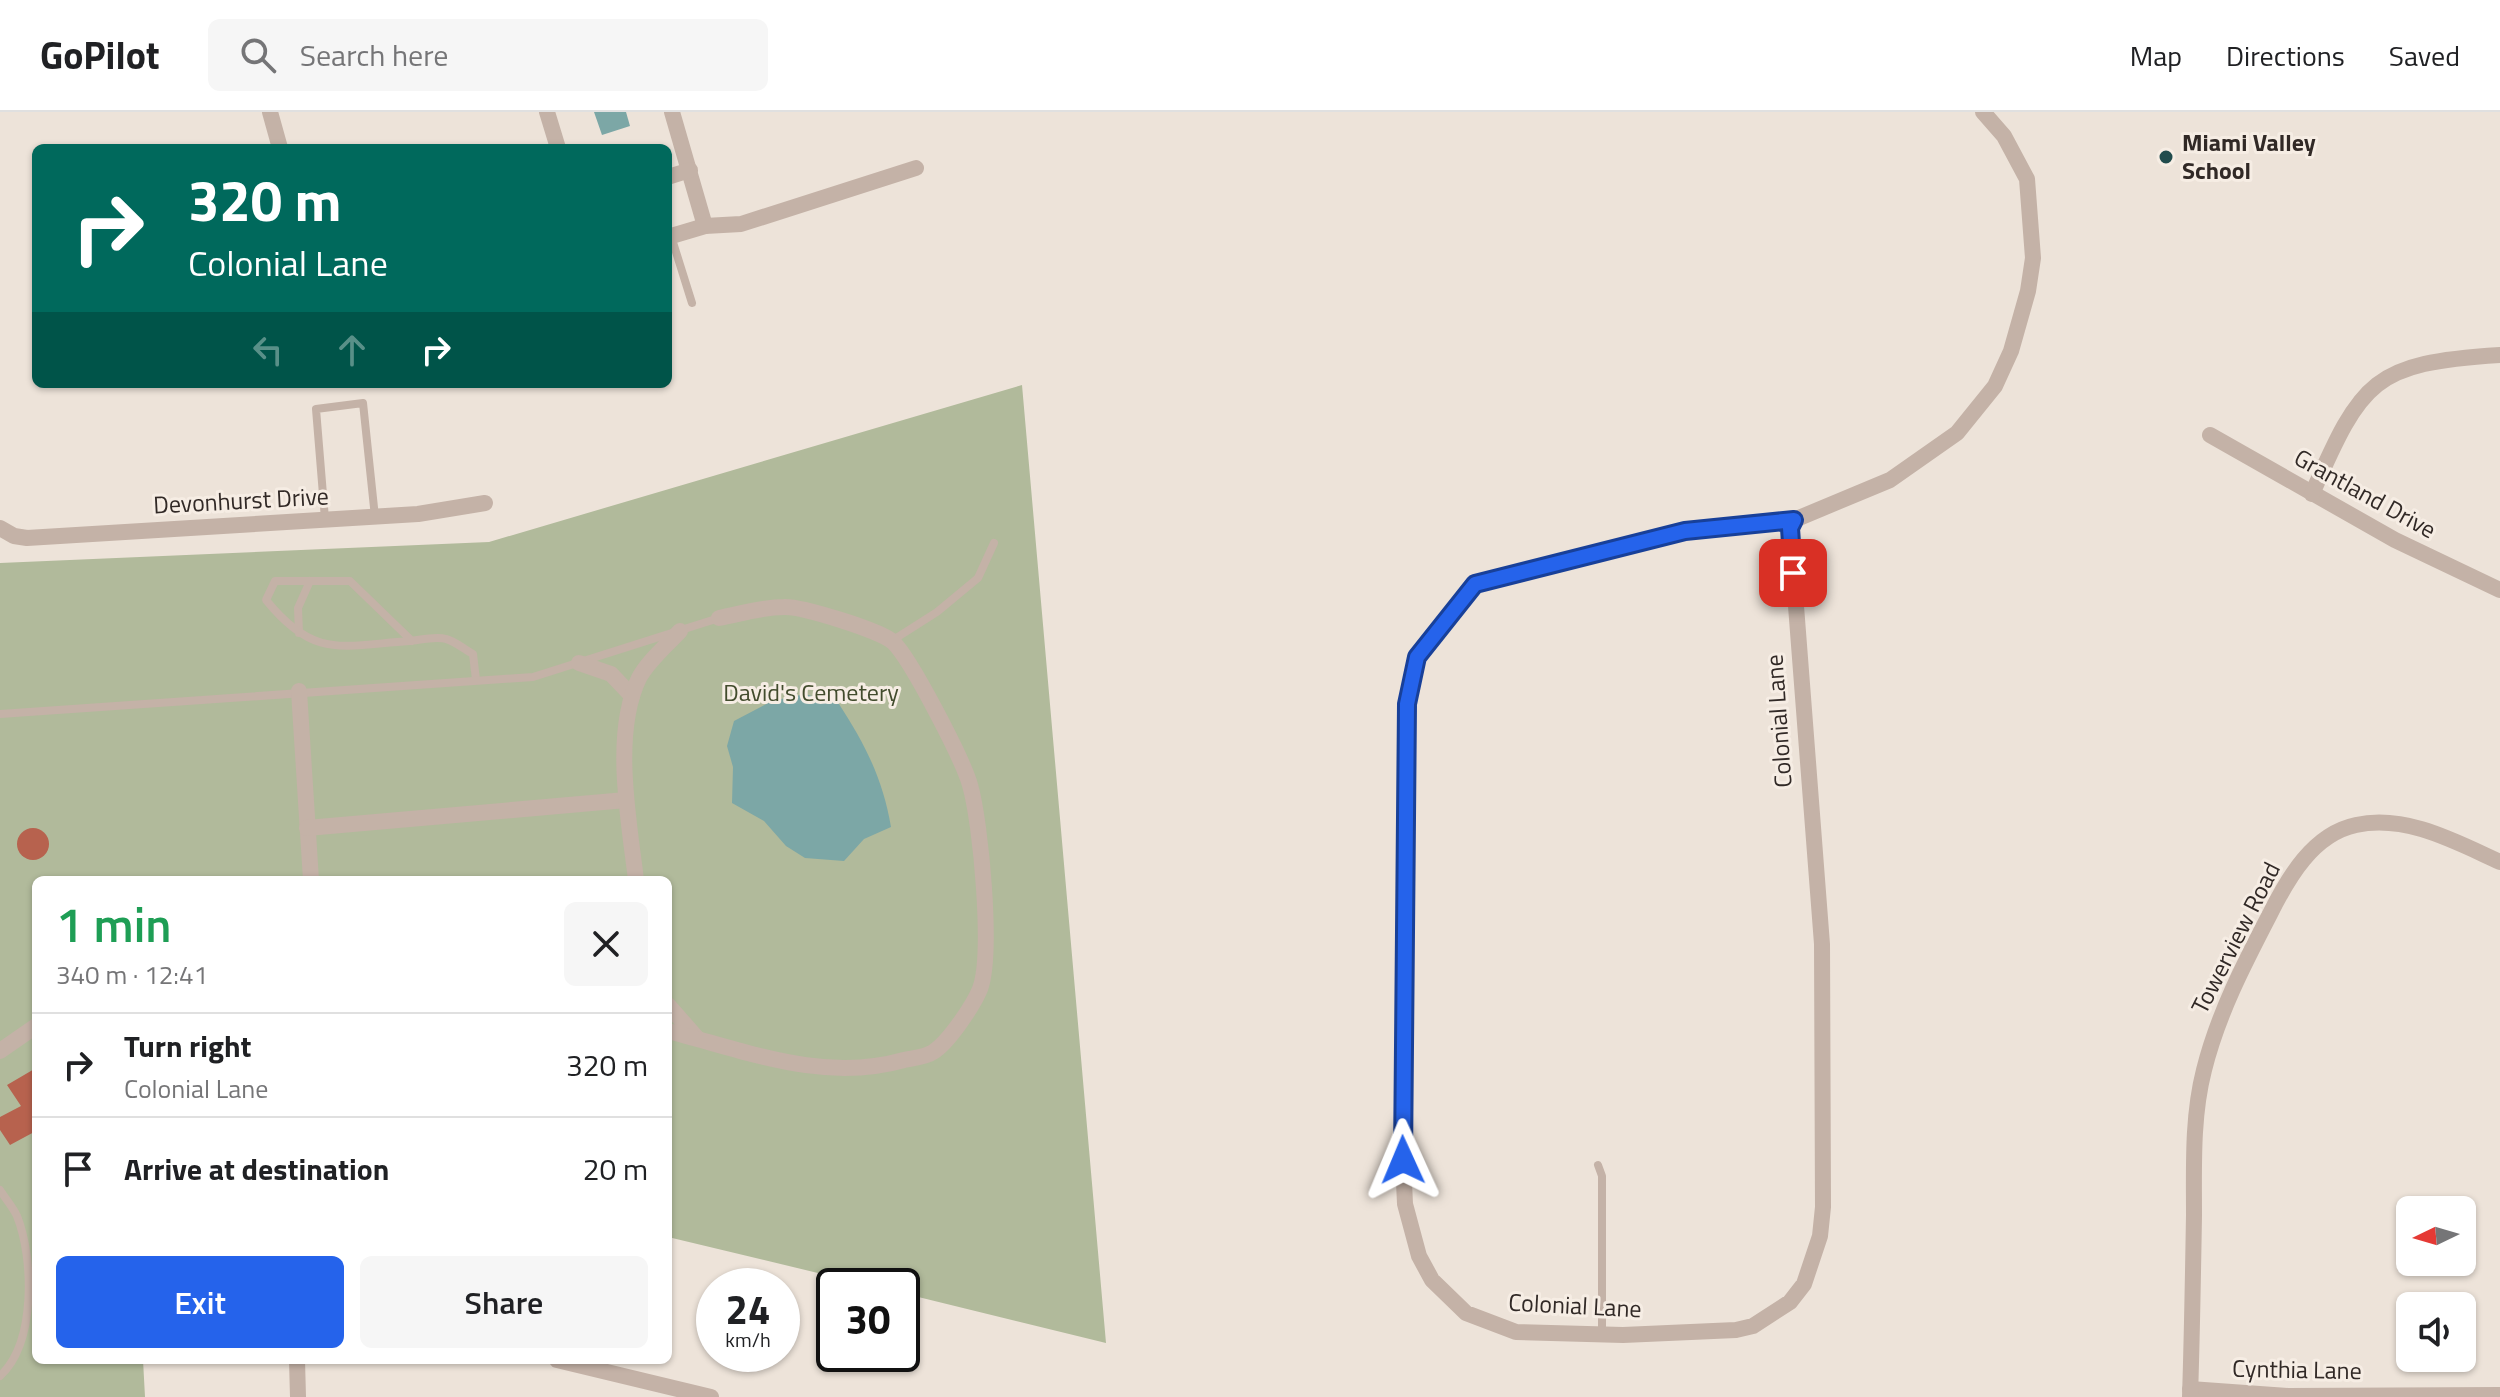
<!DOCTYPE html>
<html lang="en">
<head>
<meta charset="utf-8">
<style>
  body { margin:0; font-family:"Titillium Web",sans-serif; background:#f6f6f6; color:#202124; height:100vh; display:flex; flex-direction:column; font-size:30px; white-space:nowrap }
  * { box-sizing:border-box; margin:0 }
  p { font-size:26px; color:#757577 }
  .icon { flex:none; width:44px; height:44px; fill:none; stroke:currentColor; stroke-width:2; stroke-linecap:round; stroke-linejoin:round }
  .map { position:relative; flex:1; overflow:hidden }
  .details { position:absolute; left:32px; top:764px; width:640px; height:488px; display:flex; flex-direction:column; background:#fff; border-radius:12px; box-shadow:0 2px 6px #0004 }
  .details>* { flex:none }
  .banner { position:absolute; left:32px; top:32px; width:640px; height:244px; border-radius:12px; box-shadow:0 2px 6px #0004; background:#00695c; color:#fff; overflow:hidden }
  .needle { width:52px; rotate:265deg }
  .fabs { position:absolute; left:2396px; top:1084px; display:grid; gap:16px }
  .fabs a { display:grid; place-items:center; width:80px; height:80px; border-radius:12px; background:#fff; box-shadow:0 2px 6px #0004; font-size:40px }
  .speed { position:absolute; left:696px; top:1156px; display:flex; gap:16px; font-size:40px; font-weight:700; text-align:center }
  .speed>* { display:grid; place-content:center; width:104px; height:104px; border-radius:50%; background:#fff; box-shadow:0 2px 6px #0004; line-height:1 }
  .speed small { font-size:20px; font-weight:400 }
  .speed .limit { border:4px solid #111; border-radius:12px; background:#fff; color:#111 }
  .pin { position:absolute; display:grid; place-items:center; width:68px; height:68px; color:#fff; margin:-34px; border-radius:16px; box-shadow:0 4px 12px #0006 }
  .me { position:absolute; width:88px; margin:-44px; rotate:359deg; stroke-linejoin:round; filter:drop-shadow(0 0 6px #0008) }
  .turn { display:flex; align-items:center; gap:28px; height:168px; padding:0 24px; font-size:36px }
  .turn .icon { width:104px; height:104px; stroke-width:2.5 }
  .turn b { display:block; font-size:56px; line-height:68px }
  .lanes { display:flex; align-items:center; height:76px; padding:0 24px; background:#0003; justify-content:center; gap:40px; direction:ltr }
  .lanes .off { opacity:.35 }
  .round { display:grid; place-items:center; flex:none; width:84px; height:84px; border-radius:12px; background:#f6f6f6 }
  .overview { display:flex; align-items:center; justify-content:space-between; height:136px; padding:0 24px }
  h1 { font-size:48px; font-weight:600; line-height:60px; color:#1e9e55 }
  .button { display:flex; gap:16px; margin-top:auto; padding:16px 24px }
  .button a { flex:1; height:92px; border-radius:12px; background:#2563eb; color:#fff; font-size:32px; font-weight:600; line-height:92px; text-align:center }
  .button a+a { background:#f6f6f6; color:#202124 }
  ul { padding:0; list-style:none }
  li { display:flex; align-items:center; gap:24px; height:104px; padding:0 24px; border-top:2px solid #e0e0e0 }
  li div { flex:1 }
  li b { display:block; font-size:30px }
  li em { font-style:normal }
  header { display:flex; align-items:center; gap:48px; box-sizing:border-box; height:112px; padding:0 40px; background:#fff; border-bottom:2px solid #e0e0e0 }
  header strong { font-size:38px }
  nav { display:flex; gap:44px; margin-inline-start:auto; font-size:28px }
  .search { width:560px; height:72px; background:#f6f6f6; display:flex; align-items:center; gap:20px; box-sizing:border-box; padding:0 28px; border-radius:12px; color:#757577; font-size:30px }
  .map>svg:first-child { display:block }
  .green { fill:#b1ba9b }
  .water { fill:#7ca7a6 }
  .building { fill:#b7624e }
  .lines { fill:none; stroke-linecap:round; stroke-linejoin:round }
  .service { stroke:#c4b2a7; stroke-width:8 }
  .minor { stroke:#c4b2a7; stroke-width:16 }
  .route-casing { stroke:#184099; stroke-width:20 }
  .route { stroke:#2563eb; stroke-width:14 }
  .poi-dot { fill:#214c4d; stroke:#f6ede4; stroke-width:3 }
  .labels { text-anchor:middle; stroke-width:6; stroke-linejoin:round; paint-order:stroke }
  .poi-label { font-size:24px; font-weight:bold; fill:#312926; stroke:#f6ede4; text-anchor:start }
  .street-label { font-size:24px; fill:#312926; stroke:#f6ede4 }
  .park-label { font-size:24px; fill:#424c2d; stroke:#f6ede4 }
</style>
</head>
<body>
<header>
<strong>GoPilot</strong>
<div class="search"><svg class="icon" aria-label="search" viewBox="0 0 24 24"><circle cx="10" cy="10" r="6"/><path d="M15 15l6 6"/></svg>Search here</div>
<nav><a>Map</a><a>Directions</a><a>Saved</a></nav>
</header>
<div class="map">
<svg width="2500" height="1285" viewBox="0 0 2500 1285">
  <rect width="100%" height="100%" fill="#ede3d9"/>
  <polygon class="green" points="1022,273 1106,1231 902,1181 902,1174 872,1174 668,1125 668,768 36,768 36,1248 143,1248 145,1285 0,1285 0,451 489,430"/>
  <g class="water">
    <polygon points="594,0 626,0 630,14 602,23"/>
    <path d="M805 582 839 592C865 632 883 667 891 715L864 727 844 749 805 746 786 734 764 709 732 691 733 655 727 634 734 609 772 589Z"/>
  </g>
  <g class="building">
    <circle cx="33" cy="732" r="16"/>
    <polygon points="36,956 36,1019 10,1033 0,1018 0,1005 21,994 7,973"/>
  </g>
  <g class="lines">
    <g class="service">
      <polyline points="671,124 692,191"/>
      <polyline points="325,407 316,297 363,291 375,405"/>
      <polyline points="299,521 298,496 310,469"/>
      <polyline points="893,528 937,500 978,466 994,431"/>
      <path d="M412 529 350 469H275L266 488C314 547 340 534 409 529 420 528 436 524 446 527 455 529 465 538 473 542L476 568"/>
      <polyline points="0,602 533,565 719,506"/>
      <polyline points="1598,1053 1602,1064 1602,1222"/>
      <path d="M0 1078C5 1086 13 1095 17 1104 34 1147 36 1231 0 1264"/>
    </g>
    <g class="minor">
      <polyline points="270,0 280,36"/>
      <polyline points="547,0 558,36"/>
      <polyline points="672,0 705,114"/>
      <polyline points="668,65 690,58"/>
      <polyline points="668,125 705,114 741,112 916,56"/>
      <polyline points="2210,323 2395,428 2500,478"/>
      <path d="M2312 382C2362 268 2373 251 2500 243"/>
      <polyline points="1794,408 1790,416 1822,832 1823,1095 1820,1124 1804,1172 1790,1190 1753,1214 1736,1218 1623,1223 1516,1220 1466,1201 1432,1168 1419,1144 1405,1092 1402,1026 1407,592 1417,545 1475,472 1685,419 1794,408 1890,368 1957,321 1995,274 2011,239 2028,179 2033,146 2027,67 2004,24 1983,0"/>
      <polyline points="0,416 14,424 27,426 418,402 485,391"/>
      <polyline points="579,551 611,562 632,584"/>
      <polyline points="299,579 311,768"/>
      <polyline points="307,716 626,688"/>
      <path d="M636 768C629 708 612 622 639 566 648 549 667 533 680 519"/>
      <polyline points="668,893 697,926"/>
      <path d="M668 919C746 939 823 971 904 948 913 946 926 945 933 940 948 931 973 894 980 877 993 842 981 711 970 673 963 648 911 547 893 530 882 519 801 494 784 495 763 495 740 502 719 506"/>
      <polyline points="0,939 36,914"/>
      <polyline points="297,1248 298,1285"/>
      <polyline points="557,1248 711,1285"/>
      <polyline points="2190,1277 2288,1284 2500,1283"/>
      <path d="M2190 1285C2192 1224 2193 1164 2194 1103 2194 1054 2192 1005 2204 958 2218 902 2244 852 2270 802 2288 766 2313 722 2356 713 2406 702 2456 730 2500 750"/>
    </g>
  </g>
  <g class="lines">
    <g class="route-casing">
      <polyline id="route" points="1403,1048 1407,592 1417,545 1475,472 1685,419 1794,408 1790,416 1793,461"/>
    </g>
    <use href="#route" class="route"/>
  </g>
  <circle class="poi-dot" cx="2166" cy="45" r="8"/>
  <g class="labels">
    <g class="poi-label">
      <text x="2182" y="39">Miami Valley<tspan x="2182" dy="28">School</tspan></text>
    </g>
    <g class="street-label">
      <text transform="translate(2365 382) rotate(29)" y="8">Grantland Drive</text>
      <text transform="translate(241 389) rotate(-3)" y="8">Devonhurst Drive</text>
      <text transform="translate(1779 609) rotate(-94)" y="8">Colonial Lane</text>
      <text transform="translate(2236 826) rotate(-63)" y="8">Towerview Road</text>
      <text transform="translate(1575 1194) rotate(3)" y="8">Colonial Lane</text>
      <text transform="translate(2297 1258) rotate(1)" y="8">Cynthia Lane</text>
    </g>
    <g class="park-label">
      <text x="811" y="589">David's Cemetery</text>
    </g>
  </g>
</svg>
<div class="fabs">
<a><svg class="needle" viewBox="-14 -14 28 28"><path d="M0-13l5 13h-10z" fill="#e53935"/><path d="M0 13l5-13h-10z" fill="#757577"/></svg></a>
<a><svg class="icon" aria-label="sound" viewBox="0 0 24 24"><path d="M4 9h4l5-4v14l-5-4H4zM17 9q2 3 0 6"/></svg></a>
</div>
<div class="speed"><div>24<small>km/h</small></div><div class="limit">30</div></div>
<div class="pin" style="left:1793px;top:461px;background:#d93025"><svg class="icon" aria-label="arrive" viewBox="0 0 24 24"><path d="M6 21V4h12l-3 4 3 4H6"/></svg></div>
<svg class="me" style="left:1403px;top:1048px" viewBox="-20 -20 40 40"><path d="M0-17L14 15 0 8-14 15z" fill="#2563eb" stroke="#fff" stroke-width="4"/></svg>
<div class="banner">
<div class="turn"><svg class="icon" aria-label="right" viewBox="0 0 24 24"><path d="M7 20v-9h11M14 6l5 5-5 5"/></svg><div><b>320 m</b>Colonial Lane</div></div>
<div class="lanes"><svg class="icon off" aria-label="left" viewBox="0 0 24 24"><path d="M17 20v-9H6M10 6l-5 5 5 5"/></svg><svg class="icon off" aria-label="ahead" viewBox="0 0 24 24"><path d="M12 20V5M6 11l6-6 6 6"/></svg><svg class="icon" aria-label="right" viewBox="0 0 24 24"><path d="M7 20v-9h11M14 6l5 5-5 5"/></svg></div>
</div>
<section class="details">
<div class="overview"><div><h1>1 min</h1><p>340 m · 12:41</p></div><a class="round"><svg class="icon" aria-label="close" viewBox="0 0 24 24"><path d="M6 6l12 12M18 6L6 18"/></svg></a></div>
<ul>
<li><svg class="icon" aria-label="right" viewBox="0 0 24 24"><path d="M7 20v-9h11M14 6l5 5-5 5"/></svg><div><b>Turn right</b><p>Colonial Lane</p></div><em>320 m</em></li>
<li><svg class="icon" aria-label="arrive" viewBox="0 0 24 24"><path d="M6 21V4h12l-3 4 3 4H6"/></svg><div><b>Arrive at destination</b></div><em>20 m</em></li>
</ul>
<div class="button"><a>Exit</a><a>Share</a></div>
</section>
</div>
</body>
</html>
